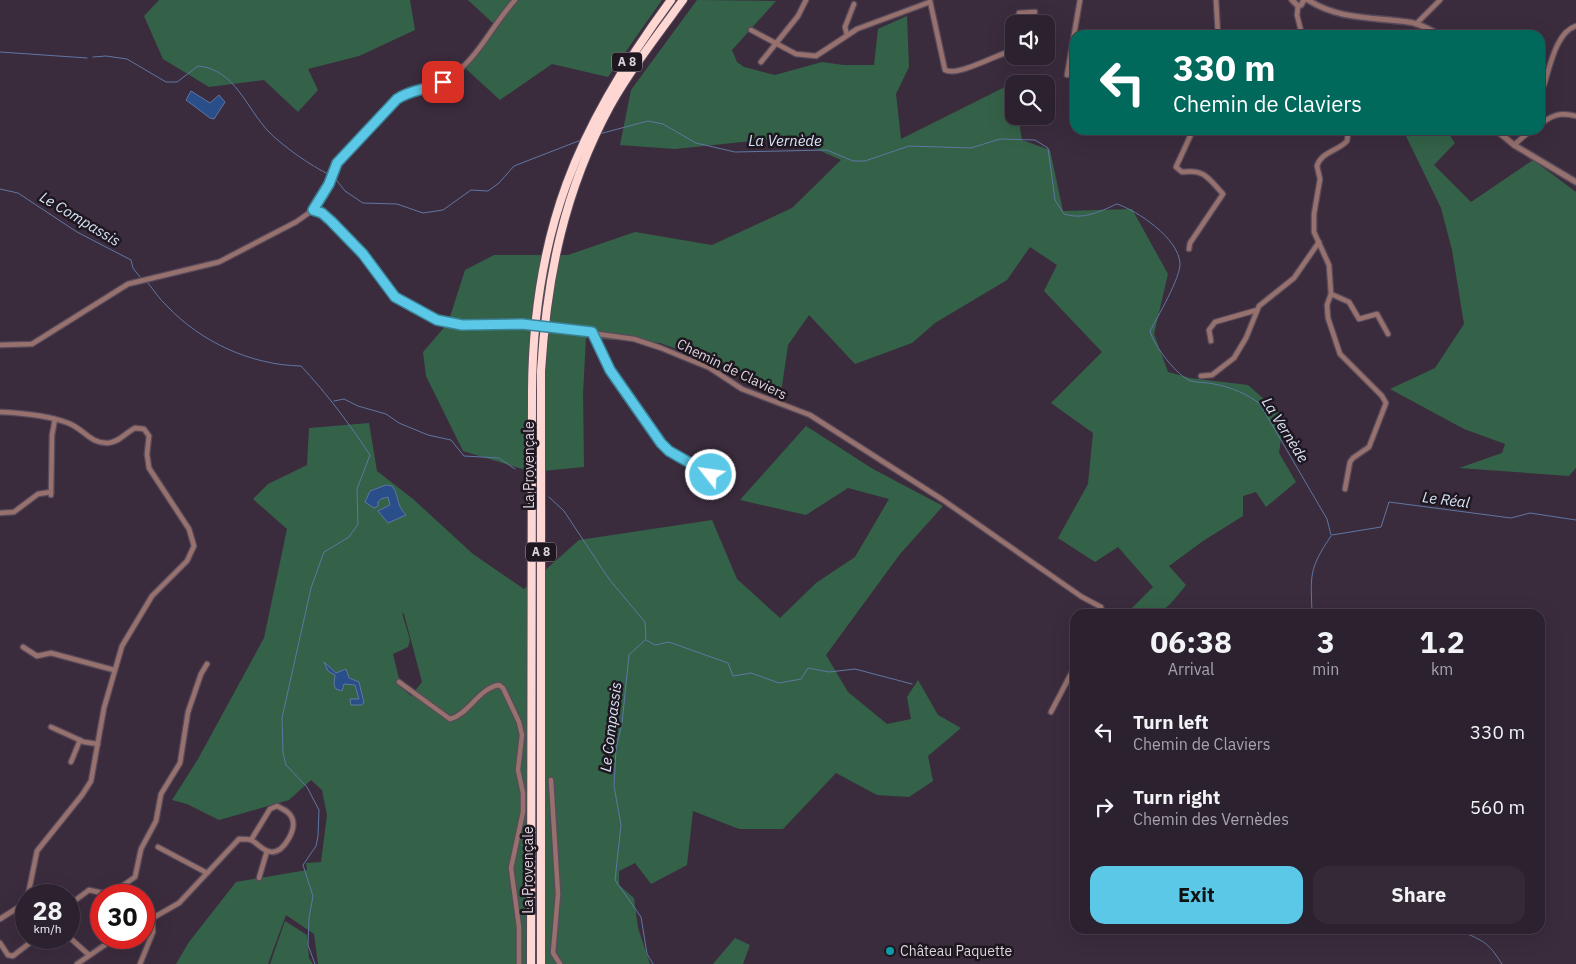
<!DOCTYPE html>
<html lang="en">
<head>
<meta charset="utf-8">
<style>
  body { margin:0; font-family:"IBM Plex Sans",sans-serif; background:#342936; color:#f1f3f6; height:100vh; display:flex; flex-direction:column; font-size:19px; white-space:nowrap }
  * { box-sizing:border-box; margin:0 }
  p { font-size:16px; color:#a6a3aa }
  .icon { flex:none; width:28px; height:28px; fill:none; stroke:currentColor; stroke-width:2; stroke-linecap:round; stroke-linejoin:round }
  .map { position:relative; flex:1; overflow:hidden }
  .side { position:absolute; left:1070px; top:609px; width:475px; height:325px; display:flex; flex-direction:column; background:#2c212e; border-radius:15px; box-shadow:0 5px 20px #0002,0 0 0 1px #483e4a }
  .side>* { flex:none }
  .hud { position:absolute; left:1070px; top:30px; width:475px; height:105px; border-radius:15px; box-shadow:0 5px 20px #0002,0 0 0 1px #483e4a; background:#00695c; color:#fff; overflow:hidden }
  .buttons { position:absolute; left:1005px; top:15px; display:grid; gap:10px }
  .buttons a { display:grid; place-items:center; width:50px; height:50px; border-radius:10px; background:#2c212e; box-shadow:0 5px 20px #0002,0 0 0 1px #483e4a; font-size:25px }
  .speed { position:absolute; left:15px; top:884px; display:flex; gap:10px; font-size:25px; font-weight:700; text-align:center }
  .speed>* { display:grid; place-content:center; width:65px; height:65px; border-radius:50%; background:#2c212e; box-shadow:0 5px 20px #0002,0 0 0 1px #483e4a; line-height:1 }
  .speed small { font-size:12px; font-weight:400 }
  .speed .limit { border:8px solid #d22; background:#fff; color:#111 }
  .pin { position:absolute; display:grid; place-items:center; width:42px; height:42px; color:#fff; margin:-21px; border-radius:10px; box-shadow:0 2px 8px #0006 }
  .me { position:absolute; width:55px; margin:-28px; rotate:300deg; stroke-linejoin:round; filter:drop-shadow(0 0 4px #0008) }
  .turn { display:flex; align-items:center; gap:18px; height:105px; padding:0 20px; font-size:22px }
  .turn .icon { width:65px; height:65px; stroke-width:2.5 }
  .turn b { display:block; font-size:35px; line-height:42px }
  .eta { display:flex; justify-content:space-evenly; align-items:center; height:85px; text-align:center }
  .eta b { font-size:30px; font-weight:800; line-height:35px }
  .cta { display:flex; gap:10px; margin-top:auto; padding:10px 20px }
  .cta a { flex:1; height:58px; border-radius:15px; background:#5bc8e7; color:#111; font-size:20px; font-weight:800; line-height:58px; text-align:center }
  .cta a+a { background:#342936; color:#f1f3f6 }
  ul { padding:0; list-style:none }
  li { display:flex; align-items:center; gap:15px; height:75px; padding:0 20px }
  li div { flex:1 }
  li b { display:block; font-size:19px }
  li em { font-style:normal }
  .map>svg:first-child { display:block }
  .green { fill:#346248; fill-rule:evenodd }
  .water { fill:#294e8a; stroke:#5f76a3 }
  .lines { fill:none; stroke-linecap:round; stroke-linejoin:round }
  .stream { stroke:#5f76a3; stroke-width:1 }
  .minor-casing { stroke:#584a5a; stroke-width:7 }
  .tertiary-casing { stroke:#584a5a; stroke-width:8 }
  .motorway-casing { stroke:#584a5a; stroke-width:10 }
  .minor { stroke:#97716d; stroke-width:4.5 }
  .tertiary { stroke:#97716d; stroke-width:5 }
  .motorway { stroke:#fed7d3; stroke-width:8 }
  .minor-bridge-casing { stroke:#584a5a; stroke-width:7; stroke-linecap:butt }
  .minor-bridge { stroke:#97716d; stroke-width:4.5 }
  .route-casing { stroke:#3b8296; stroke-width:12 }
  .route { stroke:#5bc8e7; stroke-width:9 }
  .culture-dot { fill:#0f9aa8; stroke:#1e171f; stroke-width:2 }
  .labels { text-anchor:middle; stroke-width:5; stroke-linejoin:round; paint-order:stroke }
  .shield { fill:#1e171f; stroke:#a39ba5; stroke-width:1 }
  .shield-label { font-size:12px; font-weight:bold; fill:#dcd3de }
  .street-label { font-size:14px; fill:#dcd3de; stroke:#1e171f }
  .poi-label { font-size:14px; fill:#dcd3de; stroke:#1e171f; text-anchor:start }
  .water-label { font-size:15px; font-style:italic; fill:#d8e4f6; stroke:#1e171f }
</style>
</head>
<body>
<div class="map">
<svg width="1576" height="964" viewBox="0 0 1576 964">
  <rect width="100%" height="100%" fill="#3b2c3d"/>
  <g class="green">
    <polygon points="159,0 410,0 415,30 359,56 308,69 318,90 298,112 264,80 209,87 163,59 144,16"/>
    <polygon points="468,0 662,0 608,77 552,64 500,100 465,68 496,26"/>
    <path d="M697 0 776 1 732 50 737 62 744 67 775 75 822 62 843 65H874L878 29 907 16 909 67 896 94 901 139 1011 84 1014 116H1018L1022 140 1050 150 1063 211 1132 209 1168 274 1154 334 1168 372 1190 378 1248 385 1284 417 1279 453 1296 482 1266 507 1256 492 1243 496V516L1203 541 1169 566 1186 585C1166 610 1161 619 1127 613L1153 587 1118 547 1095 562 1058 538 1088 484 1093 433 1051 403 1102 352 1044 291 1057 265 1030 247 1007 280 935 323 912 343 855 364 809 315 788 345 780 400 746 374 660 343 586 338 583 393 584 467 532 472 463 451 426 376 423 352 448 323 465 270 494 255H568L635 232 712 245 792 208 841 160 789 137 675 149 620 145 631 90Z"/>
    <polygon points="1403,130 1446,130 1455,143 1434,165 1471,202 1533,160 1576,192 1576,468 1569,476 1459,468 1502,453 1505,444 1464,429 1390,389 1435,368 1464,324 1452,250 1441,208"/>
    <path d="M369 423 377 471 413 499 473 554 524 589 579 540 712 520 737 579 780 618 816 583 855 557 889 499 848 488 806 515 740 500 806 426 873 469 943 506 900 554 826 655 848 692 887 724 911 719 907 697 918 680 938 715 961 728 928 756 933 781 909 797 877 795 836 773 783 829H739L693 811 687 865 651 884 635 863 619 871V885L634 898 638 928 650 964H318L314 934 286 915 268 964H176L189 942 236 882 307 870 306 863 321 862 327 815 322 790 311 780 289 800 219 820 187 804 172 800 198 759 264 638 287 529 253 499 268 484 307 465 309 428ZM402 613 404 614 422 682 411 696 401 687 393 654 408 647 410 640Z"/>
    <polygon points="285,921 307,935 309,958 313,964 270,964"/>
    <polygon points="735,938 750,945 743,964 713,964"/>
  </g>
  <g class="water">
    <polygon points="191,91 210,103 219,95 225,102 214,119 210,118 186,100"/>
    <path d="M386 485 392 486C400 496 395 504 406 515L388 523 378 511 390 505 388 497 381 499 378 502V506L374 508 365 502 370 491Z"/>
    <polygon points="324,662 336,673 346,669 349,678 359,682 364,703 361,705 351,705 350,699 359,699 355,685 344,684 342,691 336,689 334,685 335,675 328,671"/>
  </g>
  <g class="lines">
    <g class="stream">
      <polyline points="0,52 87,58"/>
      <path d="M93 57 106 56 127 59 166 82H177L198 66C235 69 246 108 269 132 284 147 311 166 330 175"/>
      <path d="M599 134 648 121 663 124 696 143 735 152 827 150 853 161H865L909 146 971 148 1000 139 1035 140 1048 148 1055 200 1064 214C1083 220 1099 212 1117 204 1138 211 1178 238 1180 263 1181 277 1157 318 1150 331 1154 346 1177 376 1191 381 1198 383 1207 382 1214 384 1231 387 1247 394 1260 404L1327 519 1331 535"/>
      <polyline points="334,177 345,191 363,203 397,204 423,213 443,210 471,190 488,191 499,183 514,166 581,140"/>
      <polyline points="0,189 18,193 77,232 131,260 133,268 140,277"/>
      <path d="M147 282C154 290 159 299 167 306 201 342 251 365 301 366 328 395 348 422 370 455L357 489 358 524 349 537 324 552 311 588 282 718 283 753 286 765 307 787 319 810 318 836 316 846 303 865 313 896 309 918 308 945 315 964"/>
      <polyline points="334,401 344,399 358,406 386,414 399,423 428,435 451,440 464,456 499,458 515,469"/>
      <polyline points="549,497 564,511 609,579 645,622 646,639 629,655 622,723 616,749 614,786 621,825 615,880 641,917 647,954 653,964"/>
      <polyline points="1332,535 1381,527 1389,502 1511,518 1530,513 1576,520"/>
      <path d="M1312 614C1311 575 1308 570 1331 536"/>
      <polyline points="646,640 655,645 669,642 728,663 733,676 751,673 779,683 801,679 808,668 829,672 855,669 912,684"/>
      <path d="M1458 929C1465 934 1472 935 1480 940 1490 945 1496 955 1502 964"/>
    </g>
    <g class="minor-casing">
      <g id="minor">
        <polyline points="1216,0 1218,35"/>
        <path d="M930 1 945 70C958 77 997 54 1014 50"/>
        <polyline points="1298,6 1297,15 1302,35"/>
        <polyline points="1018,24 1019,13 1035,12"/>
        <polyline points="1416,24 1440,0"/>
        <polyline points="751,30 796,54 816,56 857,29 930,2"/>
        <polyline points="847,35 845,27 854,4"/>
        <polyline points="761,62 798,16 806,0"/>
        <polyline points="1067,75 1080,0"/>
        <path d="M1544 85C1550 67 1556 32 1576 26"/>
        <path d="M1540 124C1553 115 1560 112 1576 116"/>
        <path d="M1345 130 1348 134 1347 141C1338 151 1321 152 1317 166L1320 179 1314 214V232L1329 265 1331 294 1327 305 1328 318 1340 354 1382 396 1386 403 1369 447 1353 458 1350 462 1345 489"/>
        <polyline points="1514,145 1531,130"/>
        <path d="M313 210C328 214 337 228 348 239 366 256 377 278 394 296 400 302 409 306 417 310 455 329 481 325 522 324"/>
        <path d="M1189 249 1190 243 1223 194C1208 178 1205 169 1182 172L1176 167 1193 130"/>
        <polyline points="1331,294 1349,302 1359,319 1377,314 1388,334"/>
        <polyline points="554,328 634,339 661,348 710,368 742,389 810,415 943,500 1082,597 1101,607 1101,614"/>
        <polyline points="592,332 611,370 661,443 669,451 725,483"/>
        <polyline points="1211,341 1209,330 1215,322 1257,310"/>
        <path d="M0 345 32 344 128 284 219 262 296 222 313 210 329 184 337 163 397 99C414 89 430 91 444 82 479 59 489 29 515 0"/>
        <polyline points="1201,376 1212,375 1234,358 1246,338 1259,306 1294,278 1319,242"/>
        <path d="M0 412C22 413 47 415 68 423 83 428 90 444 108 443 120 442 125 433 135 428L144 429 149 436 147 454 149 468 189 529 194 546 187 561 152 596 122 646 104 708 91 781 82 795 37 851 28 895"/>
        <polyline points="51,495 52,435 55,419"/>
        <polyline points="0,513 14,512 38,494 51,492"/>
        <polyline points="23,647 37,656 51,653 114,670"/>
        <path d="M399 682 450 719C469 714 479 688 499 685L503 688 519 722 522 735 518 770 523 793V812L511 868 519 927V964"/>
        <polyline points="1051,712 1075,666"/>
        <polyline points="51,727 84,742 98,744"/>
        <polyline points="71,762 80,740"/>
        <polyline points="551,780 558,894 553,953 560,964"/>
        <polyline points="158,847 207,873"/>
        <polyline points="259,878 267,851"/>
        <polyline points="69,905 89,890 107,894 112,893 135,877 141,849 156,821 161,794 180,763 188,712 201,674 207,664"/>
        <polyline points="0,919 19,907 26,899"/>
        <path d="M144 923 179 903 239 839C243 839 248 839 251 840 258 843 263 852 272 852 284 852 297 829 292 818 290 812 283 809 277 806L270 809 251 840"/>
        <polyline points="69,937 89,955"/>
        <polyline points="0,943 8,955 13,956 36,938"/>
        <polyline points="77,964 115,938"/>
        <polyline points="140,964 153,932 152,919"/>
      </g>
    </g>
    <g class="tertiary-casing">
      <g id="tertiary">
        <polyline points="1292,0 1298,6 1301,5 1304,0"/>
        <path d="M1308 0C1339 20 1373 17 1408 22 1420 23 1430 30 1440 35"/>
        <polyline points="1496,130 1514,145 1576,182"/>
      </g>
    </g>
    <g class="motorway-casing">
      <g id="motorway">
        <path d="M531 964 532 392C533 232 577 127 671 0"/>
        <path d="M541 964V371C547 276 564 191 610 106 631 69 658 34 683 0"/>
      </g>
    </g>
    <use href="#minor" class="minor"/>
    <use href="#tertiary" class="tertiary"/>
    <use href="#motorway" class="motorway"/>
    <g class="minor-bridge-casing">
      <polyline id="minor-bridge" points="522,324 554,328"/>
    </g>
    <use href="#minor-bridge" class="minor-bridge"/>
  </g>
  <g class="lines">
    <g class="route-casing">
      <path id="route" d="M443 82C428 90 412 89 397 99L337 163 329 184 313 210 322 213 331 221 363 254 395 297 437 320 462 325 522 324 592 332 610 370 661 443 669 451 711 475"/>
    </g>
    <use href="#route" class="route"/>
  </g>
  <circle class="culture-dot" cx="890" cy="951" r="5"/>
  <g class="labels">
    <g class="shield">
      <rect x="612" y="52.5" width="30" height="19" rx="4"/>
      <rect x="526" y="542.5" width="30" height="19" rx="4"/>
    </g>
    <g class="shield-label">
      <text x="627" y="66">A 8</text>
      <text x="541" y="556">A 8</text>
    </g>
    <g class="street-label">
      <text transform="translate(732 369) rotate(26)" y="5">Chemin de Claviers</text>
      <text transform="translate(529 465) rotate(-90)" y="5">La Provençale</text>
      <text transform="translate(528 870) rotate(-90)" y="5">La Provençale</text>
    </g>
    <g class="poi-label">
      <text x="900" y="956">Château Paquette</text>
    </g>
    <g class="water-label">
      <text x="785" y="146">La Vernède</text>
      <text transform="translate(80 219) rotate(31)" y="5">Le Compassis</text>
      <text transform="translate(1285 430) rotate(58)" y="5">La Vernède</text>
      <text transform="translate(1446 500) rotate(7)" y="5">Le Réal</text>
      <text transform="translate(611 727) rotate(-83)" y="5">Le Compassis</text>
    </g>
  </g>
</svg>
<div class="buttons">
<a><svg class="icon" aria-label="sound" viewBox="0 0 24 24"><path d="M4 9h4l5-4v14l-5-4H4zM17 9q2 3 0 6"/></svg></a>
<a><svg class="icon" aria-label="search" viewBox="0 0 24 24"><circle cx="10" cy="10" r="6"/><path d="M15 15l6 6"/></svg></a>
</div>
<div class="speed"><div>28<small>km/h</small></div><div class="limit">30</div></div>
<div class="pin" style="left:443px;top:82px;background:#d93025"><svg class="icon" aria-label="arrive" viewBox="0 0 24 24"><path d="M6 21V4h12l-3 4 3 4H6"/></svg></div>
<svg class="me" style="left:711px;top:475px" viewBox="-20 -20 40 40"><circle r="17" fill="#5bc8e7" stroke="#fff" stroke-width="3"/><path d="M0-11L8 9 0 5-8 9z" fill="#fff"/></svg>
<div class="hud">
<div class="turn"><svg class="icon" aria-label="left" viewBox="0 0 24 24"><path d="M17 20v-9H6M10 6l-5 5 5 5"/></svg><div><b>330 m</b>Chemin de Claviers</div></div>
</div>
<section class="side">
<div class="eta">
<div><b>06:38</b><p>Arrival</p></div>
<div><b>3</b><p>min</p></div>
<div><b>1.2</b><p>km</p></div>
</div>
<ul>
<li><svg class="icon" aria-label="left" viewBox="0 0 24 24"><path d="M17 20v-9H6M10 6l-5 5 5 5"/></svg><div><b>Turn left</b><p>Chemin de Claviers</p></div><em>330 m</em></li>
<li><svg class="icon" aria-label="right" viewBox="0 0 24 24"><path d="M7 20v-9h11M14 6l5 5-5 5"/></svg><div><b>Turn right</b><p>Chemin des Vernèdes</p></div><em>560 m</em></li>
</ul>
<div class="cta"><a>Exit</a><a>Share</a></div>
</section>
</div>
</body>
</html>
